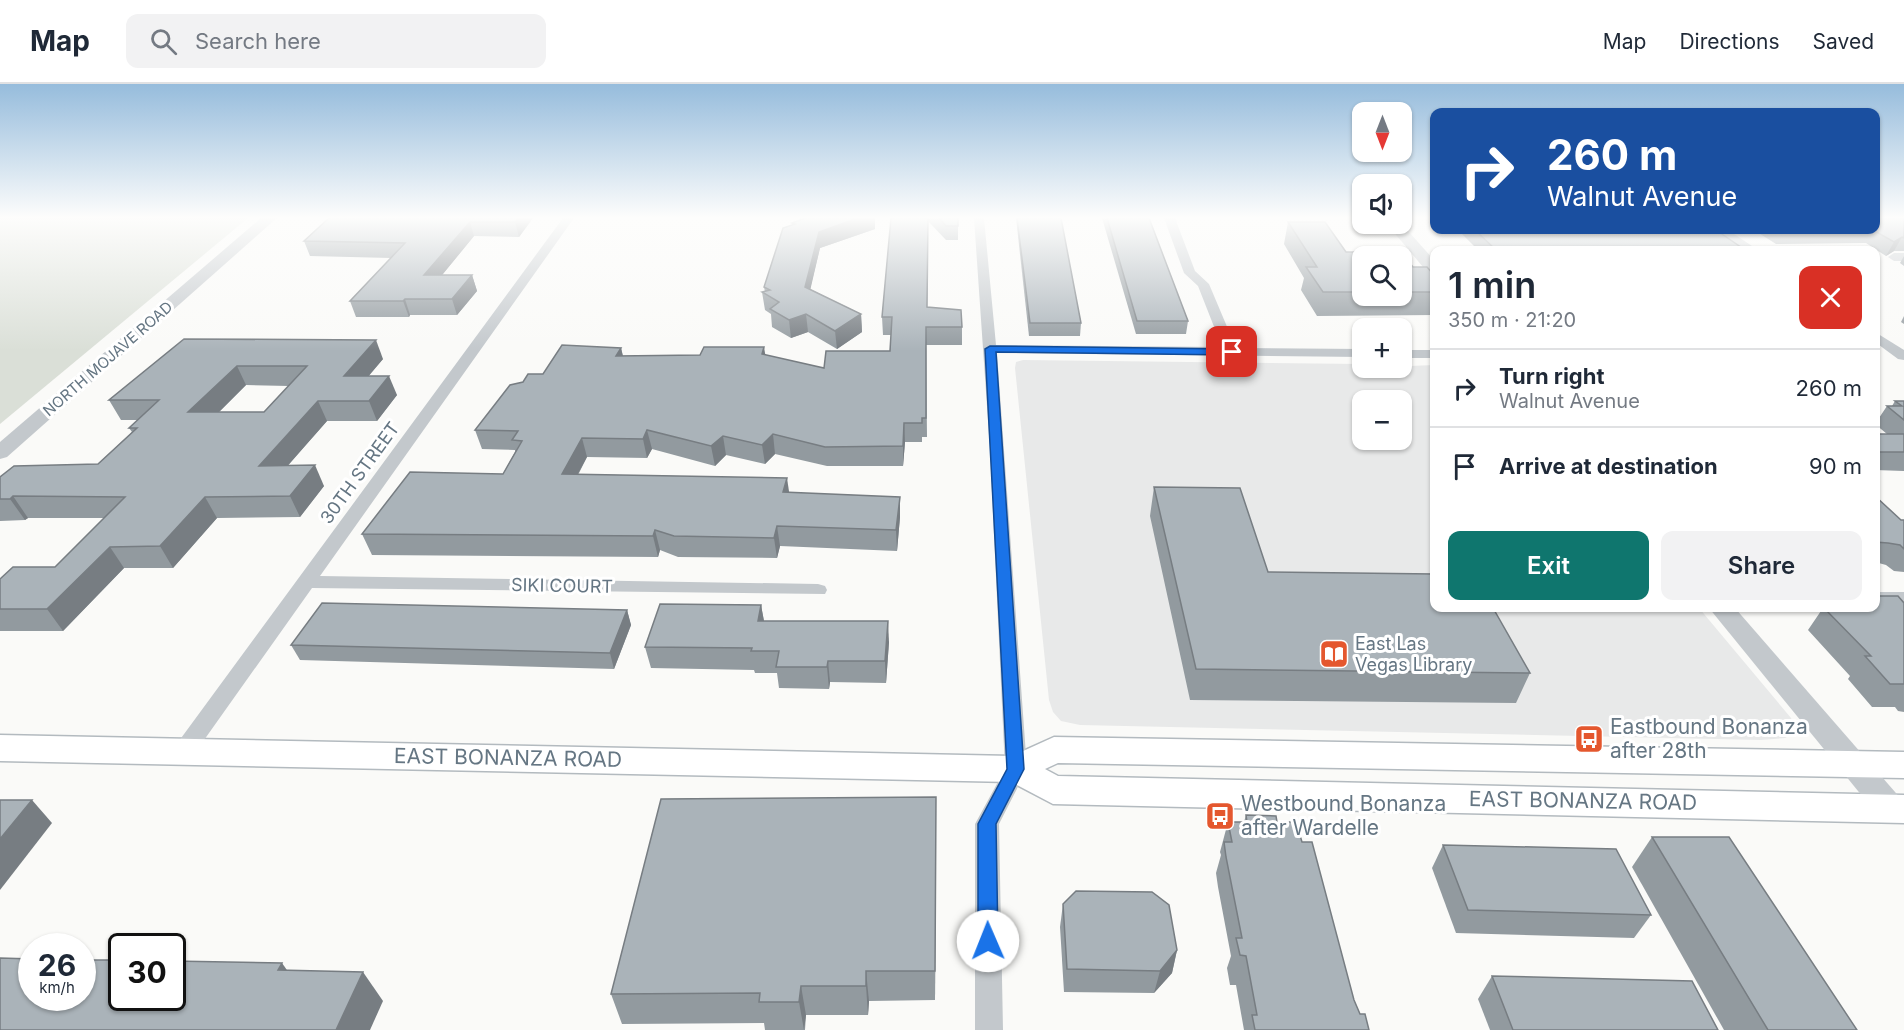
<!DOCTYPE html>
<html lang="en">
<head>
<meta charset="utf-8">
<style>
  body { margin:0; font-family:Inter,sans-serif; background:#f2f2f3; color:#1f2937; height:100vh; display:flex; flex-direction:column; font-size:22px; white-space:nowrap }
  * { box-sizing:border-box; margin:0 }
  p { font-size:20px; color:#747a83 }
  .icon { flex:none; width:33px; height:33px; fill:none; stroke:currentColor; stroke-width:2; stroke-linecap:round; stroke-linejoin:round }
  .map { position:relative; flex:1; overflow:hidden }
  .drawer { position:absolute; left:1430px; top:162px; width:450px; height:366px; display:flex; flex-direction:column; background:#fff; border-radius:12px; box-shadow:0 2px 4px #0004 }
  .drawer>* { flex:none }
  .top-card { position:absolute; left:1430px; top:24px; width:450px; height:126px; border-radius:12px; box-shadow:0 2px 4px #0004; background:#1a4fa0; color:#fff; overflow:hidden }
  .needle { width:39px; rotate:180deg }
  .controls { position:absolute; left:1352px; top:18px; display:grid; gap:12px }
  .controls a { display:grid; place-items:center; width:60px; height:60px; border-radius:12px; background:#fff; box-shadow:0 2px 4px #0004; font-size:30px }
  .speed { position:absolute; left:18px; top:849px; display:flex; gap:12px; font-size:30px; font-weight:700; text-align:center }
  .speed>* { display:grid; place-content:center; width:78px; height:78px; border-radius:50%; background:#fff; box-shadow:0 2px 4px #0004; line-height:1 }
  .speed small { font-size:15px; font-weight:400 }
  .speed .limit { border:3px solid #111; border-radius:9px; background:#fff; color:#111 }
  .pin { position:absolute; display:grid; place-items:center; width:51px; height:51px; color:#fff; margin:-26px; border-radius:12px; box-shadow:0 3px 9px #0006 }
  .me { position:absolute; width:66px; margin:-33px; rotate:359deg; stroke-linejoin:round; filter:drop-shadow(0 0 4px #0008) }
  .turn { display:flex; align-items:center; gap:21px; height:126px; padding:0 18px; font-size:27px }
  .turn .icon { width:78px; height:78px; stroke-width:2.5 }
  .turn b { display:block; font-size:42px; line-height:51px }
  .round { display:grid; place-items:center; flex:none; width:63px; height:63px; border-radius:12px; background:#f2f2f3 }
  .overview { display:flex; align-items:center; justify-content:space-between; height:102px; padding:0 18px }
  h1 { font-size:36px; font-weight:600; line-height:45px }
  .button { display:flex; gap:12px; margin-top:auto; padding:12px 18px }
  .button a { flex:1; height:69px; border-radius:12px; background:#0f766e; color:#fff; font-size:24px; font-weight:600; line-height:69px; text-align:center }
  .button a+a { background:#f2f2f3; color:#1f2937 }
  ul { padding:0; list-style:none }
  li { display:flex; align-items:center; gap:18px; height:78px; padding:0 18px; border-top:2px solid #e0e1e3 }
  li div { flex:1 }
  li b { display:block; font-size:22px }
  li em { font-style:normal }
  header { display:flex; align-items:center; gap:36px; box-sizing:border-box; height:84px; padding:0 30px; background:#fff; border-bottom:2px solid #e0e1e3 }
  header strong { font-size:28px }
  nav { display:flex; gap:33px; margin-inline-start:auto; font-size:21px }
  .search { width:420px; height:54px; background:#f2f2f3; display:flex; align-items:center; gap:15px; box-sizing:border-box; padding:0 21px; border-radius:12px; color:#747a83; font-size:22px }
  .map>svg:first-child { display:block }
  .built { fill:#e8e9e9; fill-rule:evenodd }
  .green { fill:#dadfd7 }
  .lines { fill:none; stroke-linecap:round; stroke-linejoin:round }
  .secondary-casing { stroke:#b3babf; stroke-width:3 }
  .minor { fill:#c3c8cc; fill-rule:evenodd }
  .tertiary { fill:#c3c8cc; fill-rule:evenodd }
  .secondary { fill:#fff; fill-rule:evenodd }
  .wall { fill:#929a9f; fill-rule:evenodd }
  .shaded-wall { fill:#777d82 }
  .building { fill:#aab3b9; stroke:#777d82; stroke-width:1.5; fill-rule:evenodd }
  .route { fill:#1a73e8; stroke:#114b97; stroke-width:1.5 }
  .labels { text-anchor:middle; stroke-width:6; stroke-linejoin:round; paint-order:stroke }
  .far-street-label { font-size:15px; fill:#657683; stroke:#fff }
  .street-label { font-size:18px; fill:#657683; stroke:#fff }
  .poi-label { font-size:18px; fill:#657683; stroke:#fff; text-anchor:start }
  .near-poi-label { font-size:21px; fill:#657683; stroke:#fff; text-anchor:start }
  .near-street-label { font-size:21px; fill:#657683; stroke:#fff }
</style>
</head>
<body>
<header>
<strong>Map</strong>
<div class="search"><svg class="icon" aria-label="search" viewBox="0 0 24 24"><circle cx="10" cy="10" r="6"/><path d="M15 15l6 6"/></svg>Search here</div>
<nav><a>Map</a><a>Directions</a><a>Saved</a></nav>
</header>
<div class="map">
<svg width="1904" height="946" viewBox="0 0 1904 946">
  <rect width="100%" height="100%" fill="#fafaf8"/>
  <path class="built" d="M1023 276 1362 280V284L1434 281V524H1699L1791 634 1796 648 1785 654 1761 656 1080 641 1061 637 1053 628 1049 616 1015 284 1016 278ZM1362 316H1401V356H1362Z"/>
  <polygon class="green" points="0,134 248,134 0,340"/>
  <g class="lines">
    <g class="secondary-casing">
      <polygon id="secondary" points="0,651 1012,672 1054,653 1904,668 1904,694 1058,679 1045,685 1058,692 1904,711 1904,739 1053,720 1011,698 0,677"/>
    </g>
    <g class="minor">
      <polygon points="563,134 574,134 320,492 818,500 825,502 827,506 825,510 312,504 192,673 184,675 176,673 173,667 176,661"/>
      <polygon points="974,134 984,134 996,261 1222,263 1198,202 1184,189 1164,134 1175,134 1195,187 1209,200 1236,264 1362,265 1362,273 997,269 1027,685 999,740 1003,946 975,946 975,740 1005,685 990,366"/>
      <polygon points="1716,146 1728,146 1758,166 1745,166"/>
      <polygon points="1904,169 1904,177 1894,177 1888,173 1894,169"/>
      <polygon points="1875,248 1904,266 1904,276 1898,275 1875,258"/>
      <rect x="1401" y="266" width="33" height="8"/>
      <rect x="1875" y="508" width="29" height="12"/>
    </g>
    <g class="tertiary">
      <polygon points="261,134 277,134 7,373 0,375 0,358"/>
      <polygon points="1401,139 1434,176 1434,191 1428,189 1387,140"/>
      <polygon points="1709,524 1735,524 1902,716 1902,734 1891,738 1880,734"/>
    </g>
    <use href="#secondary" class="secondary"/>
  </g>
  <g class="wall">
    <polygon points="329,134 533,134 519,153 474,152 442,191 472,191 477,207 457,231 410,231 409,233 356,233 350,217 391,174 310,172 304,157"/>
    <polygon points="805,134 875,134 875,145 820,164 810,205 861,230 862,248 837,265 808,248 791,254 772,243 771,230 765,226 762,208 765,208 764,203 792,141 792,139"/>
    <polygon points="891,134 958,134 958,156 946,156 928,137 927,223 962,243 962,261 926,261 927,353 922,353 922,358 905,358 903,382 827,382 775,370 765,380 726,371 715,382 652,365 647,374 587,373 578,391 789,408 900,433 897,467 780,462 777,474 678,473 660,466 658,473 372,471 362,450 503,390 515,368 515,366 482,365 475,346 523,298 621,264 623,272 765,271 824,284 890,267 891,251 883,251 882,233"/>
    <polygon points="1016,134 1061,134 1081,239 1080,252 1029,252"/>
    <polygon points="1102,134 1149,134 1188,237 1186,250 1136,250"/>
    <polygon points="1904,134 1904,167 1894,167 1886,172 1866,159 1776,160 1754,146 1875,146"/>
    <path d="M1288 138H1325L1346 168H1401L1413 183H1427L1434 191V231L1317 232 1301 206 1304 194 1284 160ZM1362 172H1401V212H1362Z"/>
    <polygon points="1458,146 1716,146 1745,166 1478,166"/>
    <polygon points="1904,172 1904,182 1900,179"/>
    <polygon points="1904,232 1904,240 1901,238"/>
    <path d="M184 255 383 275 368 292 397 311 377 337H327L288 381 324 402 300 433 217 434 173 484H124L63 547H0V495L55 483 104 434H28L25 436 0 437V393L98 380 132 348 129 344 138 336H121L109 316ZM246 301 289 302 264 328H219Z"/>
    <polygon points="1895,317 1904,317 1904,387 1875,386 1875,350 1887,350 1875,340 1887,322 1892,322"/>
    <polygon points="1154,403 1268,488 1530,589 1516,619 1190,616 1150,432"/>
    <polygon points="1875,412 1901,436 1904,436 1904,488 1894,487 1886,481 1875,478"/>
    <polygon points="1904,519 1904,628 1898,627 1895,623 1872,623 1848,595 1850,592 1808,546 1823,524 1875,524"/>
    <polygon points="761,521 764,537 889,558 886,599 830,598 829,605 779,604 777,589 755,589 754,586 651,584 645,563"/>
    <polygon points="627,526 631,541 614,585 300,576 291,561"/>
    <polygon points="936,713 935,916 869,917 868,931 806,931 805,946 765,946 764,939 622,940 611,910"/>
    <polygon points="1246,731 1277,738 1302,758 1354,916 1360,930 1369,946 1244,946 1236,901 1230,901 1227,884 1231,872 1218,803 1216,789 1221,771 1220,768 1228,738 1244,738"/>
    <polygon points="1652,753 1857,946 1724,946 1632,783"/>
    <polygon points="1443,761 1651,831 1634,854 1456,849 1432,784"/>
    <polygon points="1063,820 1177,866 1172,889 1154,909 1064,908 1060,843"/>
    <polygon points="1492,892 1718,946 1490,946 1478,915"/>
  </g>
  <g class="shaded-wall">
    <polygon points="518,134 533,134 519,153 515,138"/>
    <polygon points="858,134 875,134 875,145 820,164 807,220 805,203 819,148"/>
    <polygon points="470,138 474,152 429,207 424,191"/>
    <polygon points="1902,153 1894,167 1886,172 1894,158"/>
    <polygon points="472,191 477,207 457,231 452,215"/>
    <polygon points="405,215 410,231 409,233 403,217"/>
    <polygon points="806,230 808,248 791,254 789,236"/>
    <polygon points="861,230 862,248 837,265 835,247"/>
    <polygon points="376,256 383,275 352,312 344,292"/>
    <polygon points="764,263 767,281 762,270"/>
    <polygon points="621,264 625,282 616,272"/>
    <polygon points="237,282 246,301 199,348 188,328"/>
    <polygon points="389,292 397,311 377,337 369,317"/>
    <polygon points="318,317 327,337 270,402 259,382"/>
    <polygon points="904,339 905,358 903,382 903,362"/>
    <polygon points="647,346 652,365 647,374 643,355"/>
    <polygon points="773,350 775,370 765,380 762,361"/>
    <polygon points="723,352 726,371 715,382 711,362"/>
    <polygon points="582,354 587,373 567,410 562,390"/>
    <polygon points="315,381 324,402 300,433 290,412"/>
    <polygon points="787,394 790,414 783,408"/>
    <polygon points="13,412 28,434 25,436 10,415"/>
    <polygon points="205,413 217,434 173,484 160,462"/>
    <polygon points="900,413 900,433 897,467 896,446"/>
    <polygon points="777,442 780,462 777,474 774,454"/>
    <polygon points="655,446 660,466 658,473 653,452"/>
    <polygon points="110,463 124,484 63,547 47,525"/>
    <polygon points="761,521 765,543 758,537"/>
    <polygon points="627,526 631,541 614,585 610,569"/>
    <polygon points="888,537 889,558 886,599 885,577"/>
    <polygon points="828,577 830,598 829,605 827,583"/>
    <polygon points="936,713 936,744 935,916 935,887"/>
    <polygon points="32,716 52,739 0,806 0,755"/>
    <polygon points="1177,866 1172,889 1154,909 1160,887"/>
    <polygon points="282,879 303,909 278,886"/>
    <polygon points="866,887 869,917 868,931 866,902"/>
    <polygon points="363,888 383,917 370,946 336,946"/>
    <polygon points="801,902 806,931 804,946 799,918"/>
  </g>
  <g class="building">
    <polygon points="329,134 518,134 515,138 470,138 424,191 472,191 452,215 405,215 403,217 350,217 405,159 304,157"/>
    <polygon points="805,134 858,134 819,148 805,203 861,230 835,247 806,230 789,236 770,225 779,218 762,208 770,206 764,203 783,144 795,140 792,139"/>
    <polygon points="891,134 928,134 927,223 961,226 962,243 926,243 926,334 922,334 922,339 904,339 903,362 825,363 773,350 762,361 723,352 711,362 647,346 643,355 582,354 562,390 787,394 783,408 900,413 896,446 777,442 774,454 674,452 655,446 653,452 362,450 410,388 503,390 522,357 512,356 518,347 475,346 510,301 523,298 528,290 543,290 562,261 621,264 616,272 700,271 704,263 764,263 762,270 824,284 826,267 890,267 892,233 882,233"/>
    <polygon points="939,134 958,134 958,142 946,142"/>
    <polygon points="1017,134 1061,134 1081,239 1030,239"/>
    <polygon points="1107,134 1149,134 1188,237 1137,237"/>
    <polygon points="1875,134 1904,134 1904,154 1902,153 1894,158 1873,146 1783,147 1781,146 1875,146"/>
    <polygon points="1288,138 1325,138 1346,168 1401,168 1413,183 1427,183 1434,191 1434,208 1401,208 1401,172 1362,172 1362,208 1323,208 1306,183 1317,183"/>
    <polygon points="1475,146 1716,146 1745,166 1496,166"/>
    <path d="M184 255 376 256 344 292H389L369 317H318L259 382 315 381 290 412 205 413 160 462 110 463 47 525H0V495L13 483H55L125 413 13 412 10 415H0V393L14 382 98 380 137 344H129L159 316H109ZM237 282H307L264 328H188Z"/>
    <polygon points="1895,317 1904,317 1904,336 1887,322 1902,322"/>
    <rect x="1875" y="350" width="29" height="18"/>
    <polygon points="1154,403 1240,404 1268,488 1434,490 1434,524 1493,524 1530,589 1196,585"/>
    <polygon points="1875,412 1901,436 1904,436 1904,465 1900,461 1888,459 1875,458"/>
    <polygon points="1875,512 1898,512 1904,519 1904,600 1890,600 1865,572 1871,572 1824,524 1875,524"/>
    <polygon points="322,519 627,526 610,569 291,561"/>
    <polygon points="660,520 761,521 758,537 888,537 885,577 828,577 827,583 776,583 779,567 751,567 752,564 645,563"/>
    <polygon points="936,713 935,887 866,887 866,902 801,902 799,918 759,918 760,909 611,910 661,715"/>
    <polygon points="0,716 32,716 0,755"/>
    <polygon points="1246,731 1276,732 1277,738 1296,738 1302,758 1312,758 1354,916 1360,930 1365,930 1369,946 1255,946 1252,931 1257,931 1246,872 1240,871 1236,854 1242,854 1226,773 1224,758 1232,758 1228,738 1247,738"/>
    <polygon points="1652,753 1729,753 1857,946 1768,946"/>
    <polygon points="1443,761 1616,765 1651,831 1468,826"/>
    <polygon points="1076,807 1152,808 1169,821 1177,866 1160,887 1067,885 1063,820"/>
    <polygon points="0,874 32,875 32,914 82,914 82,876 122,876 122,914 172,914 172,877 282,879 278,886 363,888 336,946 0,946"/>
    <polygon points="1492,892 1692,897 1718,946 1513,946"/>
  </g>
  <linearGradient id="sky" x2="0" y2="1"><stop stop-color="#96bcdc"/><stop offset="0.5" stop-color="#fdfdfc"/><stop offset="1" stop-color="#fdfdfc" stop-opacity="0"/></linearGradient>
  <rect width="1904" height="267" fill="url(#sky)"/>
  <polygon class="route" points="990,262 1232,265 1237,268 1232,271 996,268 1024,685 996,740 998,857 995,863 988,866 981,863 978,857 978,740 1007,685 985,265"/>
  <defs>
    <g id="library-square" transform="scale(1.5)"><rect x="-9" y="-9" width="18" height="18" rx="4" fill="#e4572e" stroke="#fff"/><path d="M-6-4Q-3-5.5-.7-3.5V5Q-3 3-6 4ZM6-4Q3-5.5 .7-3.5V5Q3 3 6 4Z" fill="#fff"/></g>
    <g id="bus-square" transform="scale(1.5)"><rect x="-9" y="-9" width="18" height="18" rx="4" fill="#e4572e" stroke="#fff"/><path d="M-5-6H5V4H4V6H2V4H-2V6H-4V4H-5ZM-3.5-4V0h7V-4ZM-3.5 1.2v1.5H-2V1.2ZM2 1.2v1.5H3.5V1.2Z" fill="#fff"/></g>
  </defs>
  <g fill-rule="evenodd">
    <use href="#library-square" x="1334" y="570"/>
    <use href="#bus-square" x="1589" y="655"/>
    <use href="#bus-square" x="1220" y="732"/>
  </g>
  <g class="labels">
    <g class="far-street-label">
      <text transform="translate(108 275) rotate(-41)" y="5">NORTH MOJAVE ROAD</text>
    </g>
    <g class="street-label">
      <text transform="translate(360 389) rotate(-54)" y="6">30TH STREET</text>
      <text transform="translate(562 502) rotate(1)" y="6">SIKI COURT</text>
    </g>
    <g class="poi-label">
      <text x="1355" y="566">East Las<tspan x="1355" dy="21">Vegas Library</tspan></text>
    </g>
    <g class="near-poi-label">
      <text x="1610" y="650">Eastbound Bonanza<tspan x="1610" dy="24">after 28th</tspan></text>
      <text x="1241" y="727">Westbound Bonanza<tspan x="1241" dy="24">after Wardelle</tspan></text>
    </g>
    <g class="near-street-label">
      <text transform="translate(508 674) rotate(1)" y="7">EAST BONANZA ROAD</text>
      <text transform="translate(1583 717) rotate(1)" y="7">EAST BONANZA ROAD</text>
    </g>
  </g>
</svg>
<div class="controls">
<a><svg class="needle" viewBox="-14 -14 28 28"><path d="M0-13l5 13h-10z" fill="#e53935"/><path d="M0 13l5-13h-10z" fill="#747a83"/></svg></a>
<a><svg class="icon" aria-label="sound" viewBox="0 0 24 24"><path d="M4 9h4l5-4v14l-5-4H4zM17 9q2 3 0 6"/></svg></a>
<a><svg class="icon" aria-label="search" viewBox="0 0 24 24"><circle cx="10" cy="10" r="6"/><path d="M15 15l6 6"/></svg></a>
<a>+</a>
<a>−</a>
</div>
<div class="speed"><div>26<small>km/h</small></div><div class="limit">30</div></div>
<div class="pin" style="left:1232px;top:268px;background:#d93025"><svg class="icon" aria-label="arrive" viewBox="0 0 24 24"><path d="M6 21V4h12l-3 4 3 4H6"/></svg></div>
<svg class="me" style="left:988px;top:857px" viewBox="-20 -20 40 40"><circle r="19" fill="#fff"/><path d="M0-13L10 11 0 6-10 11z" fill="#1a73e8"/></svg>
<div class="top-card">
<div class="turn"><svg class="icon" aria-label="right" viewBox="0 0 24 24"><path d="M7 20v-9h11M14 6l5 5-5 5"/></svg><div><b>260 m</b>Walnut Avenue</div></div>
</div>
<section class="drawer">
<div class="overview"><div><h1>1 min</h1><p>350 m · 21:20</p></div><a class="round" style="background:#d93025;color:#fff"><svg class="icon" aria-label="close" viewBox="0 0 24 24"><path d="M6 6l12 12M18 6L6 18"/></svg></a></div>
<ul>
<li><svg class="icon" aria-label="right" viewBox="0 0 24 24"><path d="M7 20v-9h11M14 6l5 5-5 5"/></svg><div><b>Turn right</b><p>Walnut Avenue</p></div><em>260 m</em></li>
<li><svg class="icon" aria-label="arrive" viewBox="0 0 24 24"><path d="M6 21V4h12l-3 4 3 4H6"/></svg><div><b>Arrive at destination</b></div><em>90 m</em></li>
</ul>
<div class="button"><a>Exit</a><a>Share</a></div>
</section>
</div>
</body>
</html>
